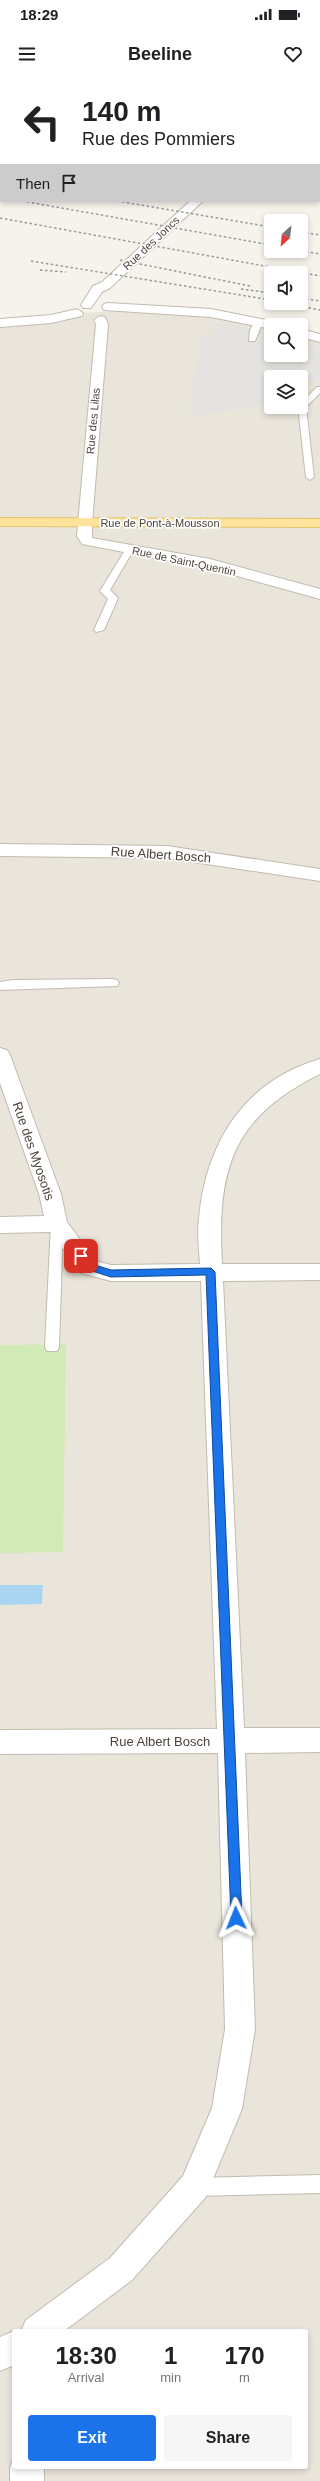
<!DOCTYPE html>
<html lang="en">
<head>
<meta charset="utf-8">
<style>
  body { margin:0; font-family:Helvetica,sans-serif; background:#f6f6f6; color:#202124; height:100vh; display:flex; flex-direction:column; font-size:15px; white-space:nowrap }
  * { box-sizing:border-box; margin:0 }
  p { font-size:13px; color:#757577 }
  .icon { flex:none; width:22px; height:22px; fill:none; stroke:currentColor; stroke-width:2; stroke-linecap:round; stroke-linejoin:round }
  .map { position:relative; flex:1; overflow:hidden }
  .sheet { position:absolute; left:12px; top:2249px; width:296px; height:140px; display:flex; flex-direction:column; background:#fff; border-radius:4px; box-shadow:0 2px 6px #0003 }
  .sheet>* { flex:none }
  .top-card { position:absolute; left:0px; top:0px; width:320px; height:122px; box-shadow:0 2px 6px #0003; background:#fff; color:#202124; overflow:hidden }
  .needle { width:26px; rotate:207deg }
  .buttons { position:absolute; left:264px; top:134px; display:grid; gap:8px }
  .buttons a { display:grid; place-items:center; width:44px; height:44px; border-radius:4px; background:#fff; box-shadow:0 2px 6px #0003; font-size:20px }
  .pin { position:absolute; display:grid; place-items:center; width:34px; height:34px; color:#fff; margin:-17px; border-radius:8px; box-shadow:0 2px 6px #0006 }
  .me { position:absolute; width:44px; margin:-22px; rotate:358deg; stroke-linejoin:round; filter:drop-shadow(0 0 3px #0008) }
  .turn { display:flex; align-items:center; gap:14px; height:84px; padding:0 16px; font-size:18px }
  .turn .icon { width:52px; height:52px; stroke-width:2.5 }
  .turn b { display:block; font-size:28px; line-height:34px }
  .then { display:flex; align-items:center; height:38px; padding:0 16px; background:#0003; gap:8px; font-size:15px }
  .eta { display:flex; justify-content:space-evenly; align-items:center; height:68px; text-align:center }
  .eta b { font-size:24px; font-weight:600; line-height:28px }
  .cta { display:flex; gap:8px; margin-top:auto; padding:8px 16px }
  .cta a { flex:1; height:46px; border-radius:4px; background:#1a73e8; color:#fff; font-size:16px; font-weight:600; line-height:46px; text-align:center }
  .cta a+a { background:#f6f6f6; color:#202124 }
  .status { display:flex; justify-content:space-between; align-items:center; height:28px; padding:0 20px; background:#fff; direction:ltr }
  .status svg { height:11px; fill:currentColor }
  header { display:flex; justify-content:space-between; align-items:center; height:52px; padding:0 16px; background:#fff; font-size:18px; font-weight:600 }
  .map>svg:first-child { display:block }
  .residential { fill:#eae5da; fill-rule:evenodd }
  .green { fill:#d2eab5 }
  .parking { fill:#e5e3e0 }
  .water { fill:#a9d4f2 }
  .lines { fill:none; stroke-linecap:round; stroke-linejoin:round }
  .service-casing { stroke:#c2bbae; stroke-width:2 }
  .minor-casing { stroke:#c2bbae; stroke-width:2 }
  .tertiary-casing { stroke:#c2bbae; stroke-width:2 }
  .primary-casing { stroke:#e6c16a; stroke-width:2 }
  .service { fill:#fff; fill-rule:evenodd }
  .minor { fill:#fff; fill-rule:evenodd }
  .tertiary { fill:#fff; fill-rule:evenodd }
  .primary { fill:#ffe39c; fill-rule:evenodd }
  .rail { stroke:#9a9a9a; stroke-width:1.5; stroke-dasharray:2.5 2.5; stroke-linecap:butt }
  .route { fill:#1a73e8; stroke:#114b97 }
  .labels { text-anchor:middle; stroke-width:3.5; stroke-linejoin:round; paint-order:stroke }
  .far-street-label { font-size:11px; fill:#4b4439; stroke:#fff }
  .street-label { font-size:13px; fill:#4b4439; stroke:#fff }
</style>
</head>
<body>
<div class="status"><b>18:29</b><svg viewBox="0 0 49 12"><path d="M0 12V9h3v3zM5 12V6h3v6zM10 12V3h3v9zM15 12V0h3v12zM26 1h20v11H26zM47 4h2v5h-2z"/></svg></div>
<header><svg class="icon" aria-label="menu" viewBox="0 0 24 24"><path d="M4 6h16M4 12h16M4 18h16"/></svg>Beeline<svg class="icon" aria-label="heart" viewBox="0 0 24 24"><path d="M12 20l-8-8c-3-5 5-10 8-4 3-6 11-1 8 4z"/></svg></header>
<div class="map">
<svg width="320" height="2401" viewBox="0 0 320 2401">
  <rect width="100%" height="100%" fill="#f6f3ec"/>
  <g class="residential">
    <polygon points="0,0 320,0 320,65 319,1 1,1 1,21"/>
    <path d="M121 231H187L271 245V275H301V253L320 258V2401H0V243L77 233ZM271 297H301V327H271ZM14 2251H306V2387H14Z"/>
  </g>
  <polygon class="green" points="66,1264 63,1472 0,1473 0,1265"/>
  <g class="parking">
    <polygon points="214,243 232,244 271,254 271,275 301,275 301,261 308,262 300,297 271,297 271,324 190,336 191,310 202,260 217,250"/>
    <polygon points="310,264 320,266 320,302 305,301"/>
  </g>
  <polygon class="water" points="0,1505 43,1505 42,1524 0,1525"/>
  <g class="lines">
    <g class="service-casing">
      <g id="service">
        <rect x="237" y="0" width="6" height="1"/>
        <polygon points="256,240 263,242 255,261 249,261 250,250"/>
        <polygon points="317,307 320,307 320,313 306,327 314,397 310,400 306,397 298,327 301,327 301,323"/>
        <polygon points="127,467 134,469 110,510 118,518 104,550 96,552 94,550 108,519 100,511"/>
        <polygon points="113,899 117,900 119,903 117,906 0,910 0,902 13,900"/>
        <polygon points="57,1139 63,1144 59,1267 57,1271 47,1271 45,1267 51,1144"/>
        <polygon points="320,2095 320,2113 194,2116 188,2113 185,2107 188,2101 194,2098"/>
      </g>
    </g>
    <g class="minor-casing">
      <g id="minor">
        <rect x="142" y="0" width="19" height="1"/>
        <rect x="319" y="16" width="1" height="6"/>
        <rect x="319" y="86" width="1" height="6"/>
        <polygon points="108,223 211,229 271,241 277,245 271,245 271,249 211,237 104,230 102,227 104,224"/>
        <polygon points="77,229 83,233 82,236 51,243 0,247 0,239 51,235"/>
        <polygon points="301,249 320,254 320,262 301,257"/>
        <polygon points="85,440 92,444 92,458 210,479 320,509 320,519 208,488 82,464 77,456 78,444"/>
        <polygon points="0,764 167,766 320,789 320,801 167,778 0,776"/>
        <path d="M0 968 7 970 10 975 61 1114 67 1142 96 1181 111 1185 200 1184C199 1169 197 1153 199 1138 206 1063 244 1001 320 979V994C231 1038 217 1090 222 1184H320V1200L223 1201 244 1648H320V1672L245 1673 255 1949 242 2029 205 2118 132 2200 64 2251H21L26 2240 110 2178 183 2096 212 2028 225 1949 218 1673 0 1674V1650L217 1649 201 1201H111L81 1193 51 1152 0 1153V1137L44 1136 39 1114 0 1003Z"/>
        <polygon points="14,2251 14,2285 0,2291 0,2257"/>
        <polygon points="14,2378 14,2387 44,2387 44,2401 10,2401 10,2387"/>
      </g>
    </g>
    <g class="tertiary-casing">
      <g id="tertiary">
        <rect x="0" y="20" width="1" height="6"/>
        <polygon points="190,121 203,121 110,208 102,212 91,228 83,228 81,225 93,206 102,202"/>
        <polygon points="100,236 105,237 108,244 92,444 85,448 78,444 96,244 94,240"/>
      </g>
    </g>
    <g class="primary-casing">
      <polygon id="primary" points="0,438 320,439 320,447 0,446"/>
    </g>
    <use href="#service" class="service"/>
    <use href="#minor" class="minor"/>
    <use href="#tertiary" class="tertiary"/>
    <use href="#primary" class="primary"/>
    <g class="rail">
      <polyline points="22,121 271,165"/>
      <polyline points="117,121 271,147"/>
      <polyline points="0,138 320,196"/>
      <polyline points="301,152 320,155"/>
      <polyline points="301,171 320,174"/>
      <polyline points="120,180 250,206"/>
      <polyline points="31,181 271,220"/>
      <polyline points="40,190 66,192"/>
      <polyline points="241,209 271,213"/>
      <polyline points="301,218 320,221"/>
      <polyline points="284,223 320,230"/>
    </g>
  </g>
  <polygon class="route" points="81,1173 92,1184 111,1190 211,1188 215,1192 242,1838 236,1844 231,1838 206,1195 111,1197 86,1189 76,1176"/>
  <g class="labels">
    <g class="far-street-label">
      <text transform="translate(151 163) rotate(-43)" y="4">Rue des Joncs</text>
      <text transform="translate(93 341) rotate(-85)" y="4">Rue des Lilas</text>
      <text x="160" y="447">Rue de Pont-à-Mousson</text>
      <text transform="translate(184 481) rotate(12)" y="4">Rue de Saint-Quentin</text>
    </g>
    <g class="street-label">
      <text transform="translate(161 774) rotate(4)" y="5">Rue Albert Bosch</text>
      <text transform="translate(34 1071) rotate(71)" y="5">Rue des Myosotis</text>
      <text x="160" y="1666">Rue Albert Bosch</text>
    </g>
  </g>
</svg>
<div class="buttons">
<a><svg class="needle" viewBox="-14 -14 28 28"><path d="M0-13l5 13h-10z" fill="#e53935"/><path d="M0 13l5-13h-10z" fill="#757577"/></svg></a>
<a><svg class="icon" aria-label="sound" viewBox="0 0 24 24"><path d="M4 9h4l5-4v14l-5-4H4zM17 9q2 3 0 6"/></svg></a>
<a><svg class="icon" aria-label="search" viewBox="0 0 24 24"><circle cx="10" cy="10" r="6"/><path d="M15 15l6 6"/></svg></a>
<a><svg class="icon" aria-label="layers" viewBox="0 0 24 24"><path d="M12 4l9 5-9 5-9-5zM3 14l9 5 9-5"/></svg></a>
</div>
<div class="pin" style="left:81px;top:1176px;background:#d93025"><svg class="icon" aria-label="arrive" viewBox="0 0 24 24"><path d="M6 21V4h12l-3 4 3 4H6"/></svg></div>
<svg class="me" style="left:236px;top:1838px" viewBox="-20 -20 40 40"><path d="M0-17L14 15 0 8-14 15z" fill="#1a73e8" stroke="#fff" stroke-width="4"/></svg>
<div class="top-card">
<div class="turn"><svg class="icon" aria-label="left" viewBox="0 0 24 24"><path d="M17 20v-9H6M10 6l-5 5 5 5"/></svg><div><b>140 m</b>Rue des Pommiers</div></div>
<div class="then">Then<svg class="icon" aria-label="arrive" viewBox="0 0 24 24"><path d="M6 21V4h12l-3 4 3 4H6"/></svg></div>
</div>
<section class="sheet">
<div class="eta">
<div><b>18:30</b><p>Arrival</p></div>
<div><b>1</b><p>min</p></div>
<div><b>170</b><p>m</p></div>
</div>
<div class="cta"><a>Exit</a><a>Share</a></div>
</section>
</div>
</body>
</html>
